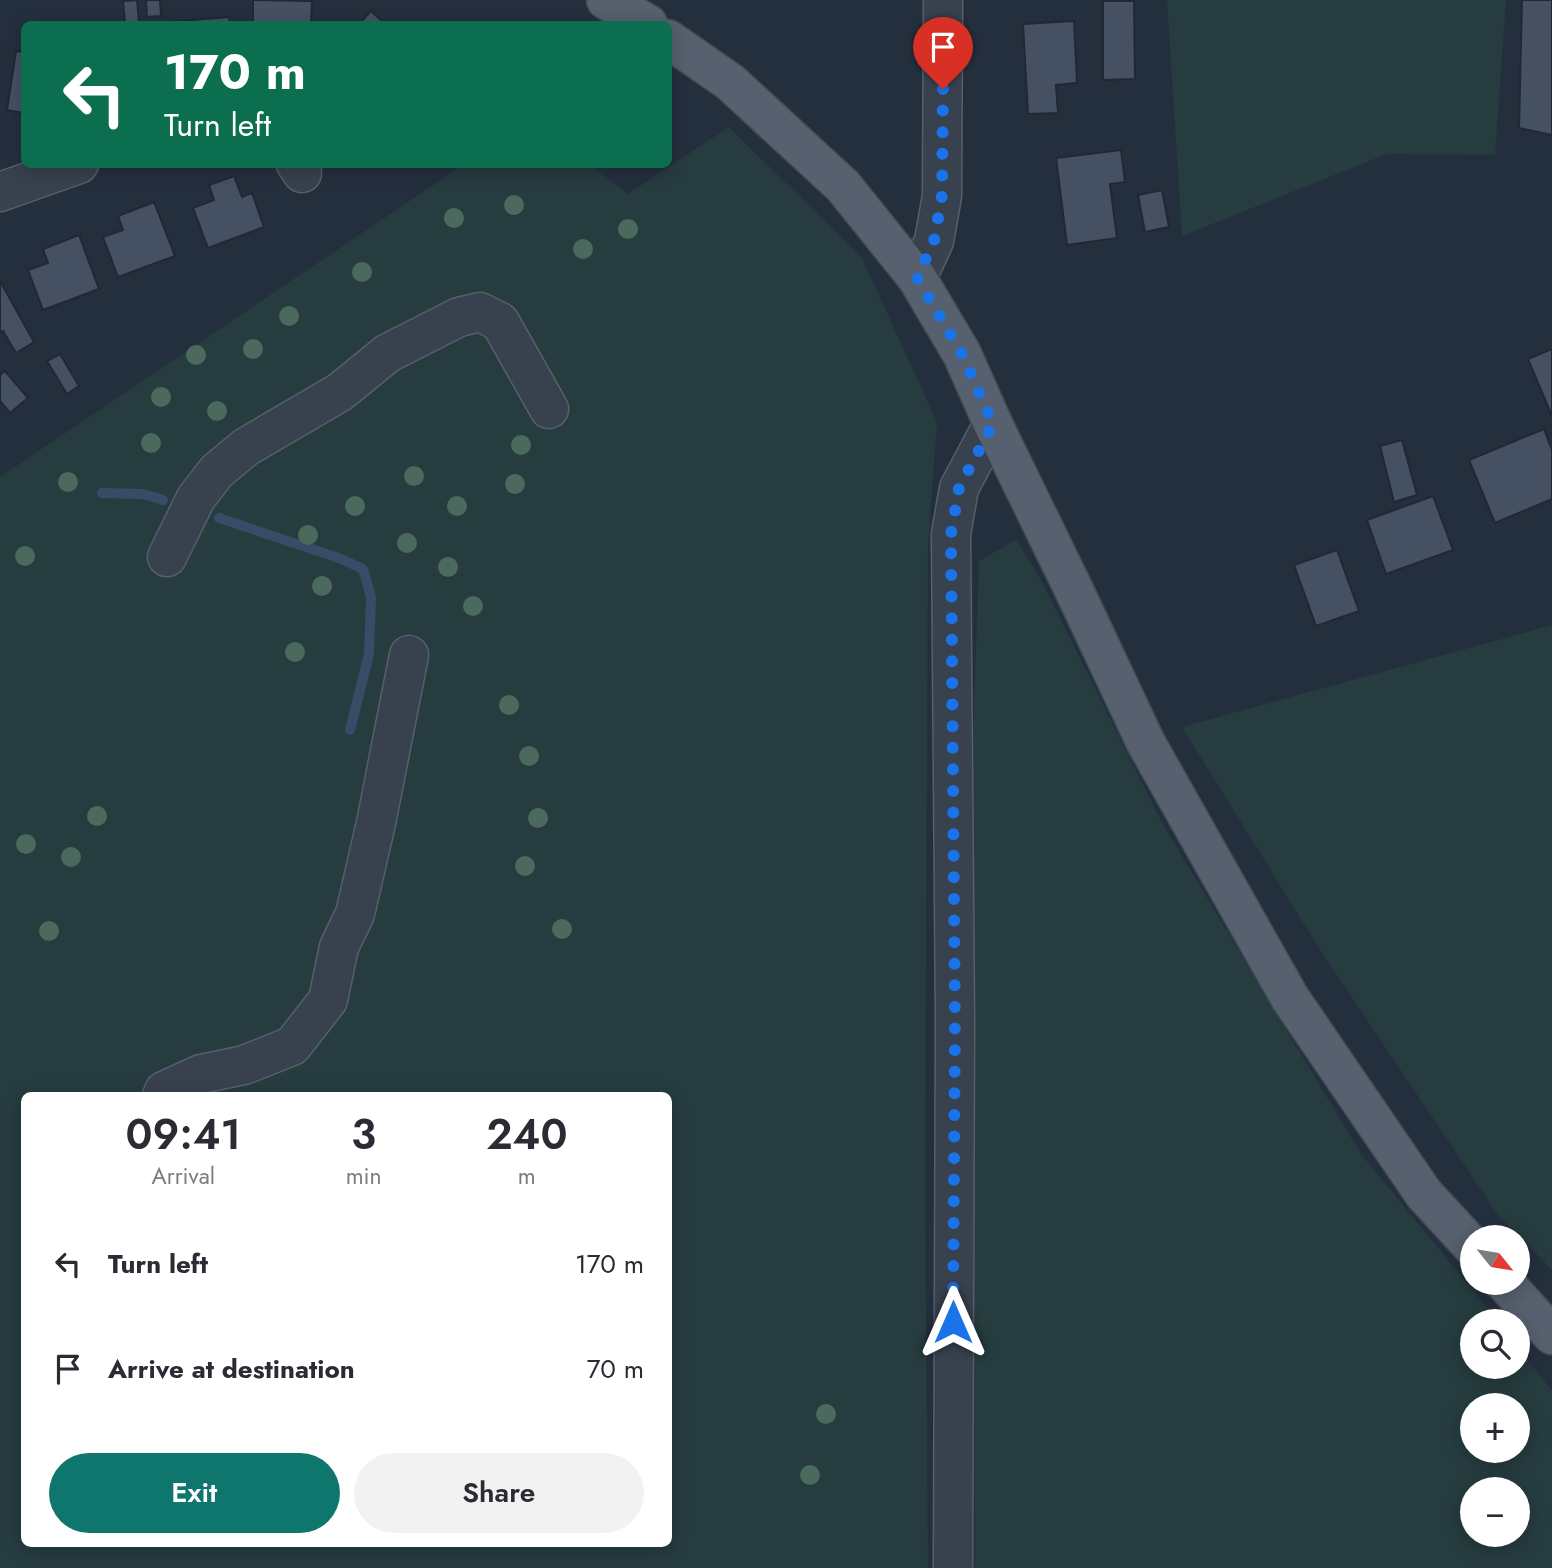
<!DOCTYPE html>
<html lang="en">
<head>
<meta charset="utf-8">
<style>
  body { margin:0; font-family:Jost,sans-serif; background:#f2f2f3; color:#2b2b33; height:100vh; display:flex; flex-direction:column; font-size:26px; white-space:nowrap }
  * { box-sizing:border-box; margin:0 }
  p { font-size:23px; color:#7c7c81 }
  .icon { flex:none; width:38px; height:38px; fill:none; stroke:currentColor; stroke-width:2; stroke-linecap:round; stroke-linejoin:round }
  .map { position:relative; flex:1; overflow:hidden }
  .panel { position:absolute; left:21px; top:1092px; width:651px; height:455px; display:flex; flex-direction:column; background:#fff; border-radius:10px; box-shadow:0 4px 18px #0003 }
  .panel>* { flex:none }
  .top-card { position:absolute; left:21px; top:21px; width:651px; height:147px; border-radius:10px; box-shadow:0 4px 18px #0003; background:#0b6e4f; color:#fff; overflow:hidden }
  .needle { width:46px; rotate:120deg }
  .fabs { position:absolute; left:1460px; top:1225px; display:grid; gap:14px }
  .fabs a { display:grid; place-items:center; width:70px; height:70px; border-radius:50%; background:#fff; box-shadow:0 4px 18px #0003; font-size:35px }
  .pin { position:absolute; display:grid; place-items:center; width:60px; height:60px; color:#fff; margin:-72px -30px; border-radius:50% 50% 50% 0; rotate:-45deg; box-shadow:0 0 7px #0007 }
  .pin .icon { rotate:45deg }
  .me { position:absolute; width:77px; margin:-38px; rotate:0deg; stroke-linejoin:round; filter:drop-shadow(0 0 5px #0008) }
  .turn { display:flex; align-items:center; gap:24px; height:147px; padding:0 28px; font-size:32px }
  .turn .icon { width:91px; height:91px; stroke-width:2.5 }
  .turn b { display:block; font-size:49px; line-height:60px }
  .eta { display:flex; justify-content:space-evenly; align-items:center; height:119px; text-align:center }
  .eta b { font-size:42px; font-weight:600; line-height:49px }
  .action { display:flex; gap:14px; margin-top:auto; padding:14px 28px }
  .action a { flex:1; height:80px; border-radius:42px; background:#0f766e; color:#fff; font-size:28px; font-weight:600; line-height:80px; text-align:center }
  .action a+a { background:#f2f2f3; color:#2b2b33 }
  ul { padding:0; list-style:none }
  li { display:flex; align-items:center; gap:21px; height:105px; padding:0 28px }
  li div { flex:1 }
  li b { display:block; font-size:26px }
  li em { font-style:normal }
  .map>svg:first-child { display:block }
  .green { fill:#263c3f; fill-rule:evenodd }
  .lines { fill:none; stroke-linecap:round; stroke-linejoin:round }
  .stream { stroke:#394c67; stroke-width:10 }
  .building { fill:#455162; stroke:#1f2835; stroke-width:2 }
  .minor-casing { stroke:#565f6c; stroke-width:41 }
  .major-casing { stroke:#414a57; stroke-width:41 }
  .minor { stroke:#38414e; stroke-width:38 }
  .major { stroke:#56606e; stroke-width:38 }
  .tree { fill:#4b6a5d }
  .route { stroke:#1a73e8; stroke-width:12; stroke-dasharray:0 21.6 }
</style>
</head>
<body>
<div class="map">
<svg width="1552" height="1568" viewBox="0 0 1552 1568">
  <rect width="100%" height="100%" fill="#242f3e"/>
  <g class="green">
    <polygon points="1167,0 1506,0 1495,155 1387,154 1182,236"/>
    <path d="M729 127 862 258 937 422 928 547 925 1180 928 1568H0V477L463 165H589L628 194ZM24 1096H668V1544H24Z"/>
    <path d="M1016 540 1038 574 1161 821 1361 1154 1498 1321H1472V1367H1517V1346L1552 1391V1568H975L973 735 979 561ZM1472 1405H1517V1451H1472ZM1472 1489H1517V1535H1472Z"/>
    <polygon points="1552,625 1552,1270 1498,1215 1322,953 1182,727"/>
  </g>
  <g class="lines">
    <g class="stream">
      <polyline points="102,493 143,494 163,500"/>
      <polyline points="219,518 339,558 363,569 371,597 369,654 350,730"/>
    </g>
  </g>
  <g class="building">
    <polygon points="137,0 139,22 125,24 123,1"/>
    <polygon points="146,0 160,0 161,16 147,17"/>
    <polygon points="253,0 312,1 311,24 253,24"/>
    <polygon points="1522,0 1552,0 1552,135 1519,128"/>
    <polygon points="1103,1 1134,1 1135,79 1103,80"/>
    <polygon points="371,11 385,24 359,24"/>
    <polygon points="229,17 230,24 168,24 167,22"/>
    <polygon points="1074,21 1077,83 1056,85 1058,113 1028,114 1023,24"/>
    <polygon points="16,51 24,52 24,113 7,110"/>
    <polygon points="1121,150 1125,182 1110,184 1117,238 1067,245 1056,158"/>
    <polygon points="234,176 242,197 252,193 264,227 208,248 193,208 214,200 209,185"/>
    <polygon points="1162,190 1169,227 1145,232 1138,195"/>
    <polygon points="154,202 175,256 118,277 103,237 123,230 118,216"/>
    <polygon points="79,235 99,289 43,310 28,270 48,263 43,249"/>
    <polygon points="0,281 34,342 16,353 3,331 0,332"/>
    <polygon points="1552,349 1552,416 1528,359"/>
    <polygon points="60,354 79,386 67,394 47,361"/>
    <polygon points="5,371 28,398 10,413 0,401 0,375"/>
    <polygon points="1544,429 1552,450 1552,499 1495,523 1469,460"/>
    <polygon points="1402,440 1417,495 1394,502 1380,446"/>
    <polygon points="1433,496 1453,550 1386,574 1367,520"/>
    <polygon points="1337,550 1359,611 1316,626 1294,565"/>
  </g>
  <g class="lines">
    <g class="minor-casing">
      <g id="minor">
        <polyline points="296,164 302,173"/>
        <polyline points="0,192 79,164"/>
        <polyline points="917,278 934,241 942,196 943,0"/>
        <polyline points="167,557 196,498 217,471 246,447 340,392 388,353 459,317 480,312 500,322 549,409"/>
        <polyline points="162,1096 164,1091 201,1074 244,1065 292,1046 328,1000 339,947 355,914 376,823 409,655"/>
        <polyline points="953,1568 955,1022 951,534 959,488 993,424"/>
      </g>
    </g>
    <g class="major-casing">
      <g id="major">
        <polyline points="606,0 648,24"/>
        <polyline points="668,39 730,82 843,186 917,278 962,354 993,424 1073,588 1146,743 1290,998 1424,1194 1472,1246"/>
        <polyline points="1505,1283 1552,1335"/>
      </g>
    </g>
    <use href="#minor" class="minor"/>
    <use href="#major" class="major"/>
  </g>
  <g class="tree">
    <circle cx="514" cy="205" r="10"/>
    <circle cx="454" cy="218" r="10"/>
    <circle cx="628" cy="229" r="10"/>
    <circle cx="583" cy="249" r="10"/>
    <circle cx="362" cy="272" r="10"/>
    <circle cx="289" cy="316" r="10"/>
    <circle cx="253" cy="349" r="10"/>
    <circle cx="196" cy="355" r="10"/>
    <circle cx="161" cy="397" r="10"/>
    <circle cx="217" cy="411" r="10"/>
    <circle cx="151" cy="443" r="10"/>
    <circle cx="521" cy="445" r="10"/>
    <circle cx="414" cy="476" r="10"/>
    <circle cx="68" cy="482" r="10"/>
    <circle cx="515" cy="484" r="10"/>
    <circle cx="355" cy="506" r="10"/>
    <circle cx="457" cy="506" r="10"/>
    <circle cx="308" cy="535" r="10"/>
    <circle cx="407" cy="543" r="10"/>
    <circle cx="25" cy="556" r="10"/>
    <circle cx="448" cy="567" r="10"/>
    <circle cx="322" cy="586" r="10"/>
    <circle cx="473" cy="606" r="10"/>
    <circle cx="295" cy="652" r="10"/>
    <circle cx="509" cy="705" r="10"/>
    <circle cx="529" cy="756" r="10"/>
    <circle cx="97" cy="816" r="10"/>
    <circle cx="538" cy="818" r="10"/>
    <circle cx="26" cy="844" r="10"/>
    <circle cx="71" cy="857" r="10"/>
    <circle cx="525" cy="866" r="10"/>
    <circle cx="562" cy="929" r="10"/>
    <circle cx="49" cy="931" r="10"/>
    <circle cx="826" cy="1414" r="10"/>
    <circle cx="810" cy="1475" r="10"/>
  </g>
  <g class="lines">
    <polyline class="route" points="943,89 942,195 934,241 917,278 962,354 993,424 959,488 951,534 955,1022 953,1322"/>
  </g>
</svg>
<div class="fabs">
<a><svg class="needle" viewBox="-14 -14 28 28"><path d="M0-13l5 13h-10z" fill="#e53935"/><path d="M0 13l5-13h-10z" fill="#7c7c81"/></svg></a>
<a><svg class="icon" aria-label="search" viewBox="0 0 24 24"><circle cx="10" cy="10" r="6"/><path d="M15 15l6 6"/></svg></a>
<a>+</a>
<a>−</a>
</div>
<div class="pin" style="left:943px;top:89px;background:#d93025"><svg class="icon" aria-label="arrive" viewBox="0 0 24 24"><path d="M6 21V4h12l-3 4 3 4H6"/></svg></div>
<svg class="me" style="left:953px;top:1322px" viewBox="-20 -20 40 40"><path d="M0-17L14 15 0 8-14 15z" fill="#1a73e8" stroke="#fff" stroke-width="4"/></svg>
<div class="top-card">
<div class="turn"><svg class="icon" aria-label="left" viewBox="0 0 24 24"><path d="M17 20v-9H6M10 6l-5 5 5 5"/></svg><div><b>170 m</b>Turn left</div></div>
</div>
<section class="panel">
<div class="eta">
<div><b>09:41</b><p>Arrival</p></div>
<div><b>3</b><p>min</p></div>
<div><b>240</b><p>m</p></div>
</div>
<ul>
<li><svg class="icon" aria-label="left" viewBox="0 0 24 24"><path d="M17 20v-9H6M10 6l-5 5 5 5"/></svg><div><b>Turn left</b></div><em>170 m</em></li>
<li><svg class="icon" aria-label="arrive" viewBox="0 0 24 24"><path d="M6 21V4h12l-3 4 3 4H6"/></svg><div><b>Arrive at destination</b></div><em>70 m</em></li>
</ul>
<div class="action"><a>Exit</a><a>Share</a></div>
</section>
</div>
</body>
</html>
